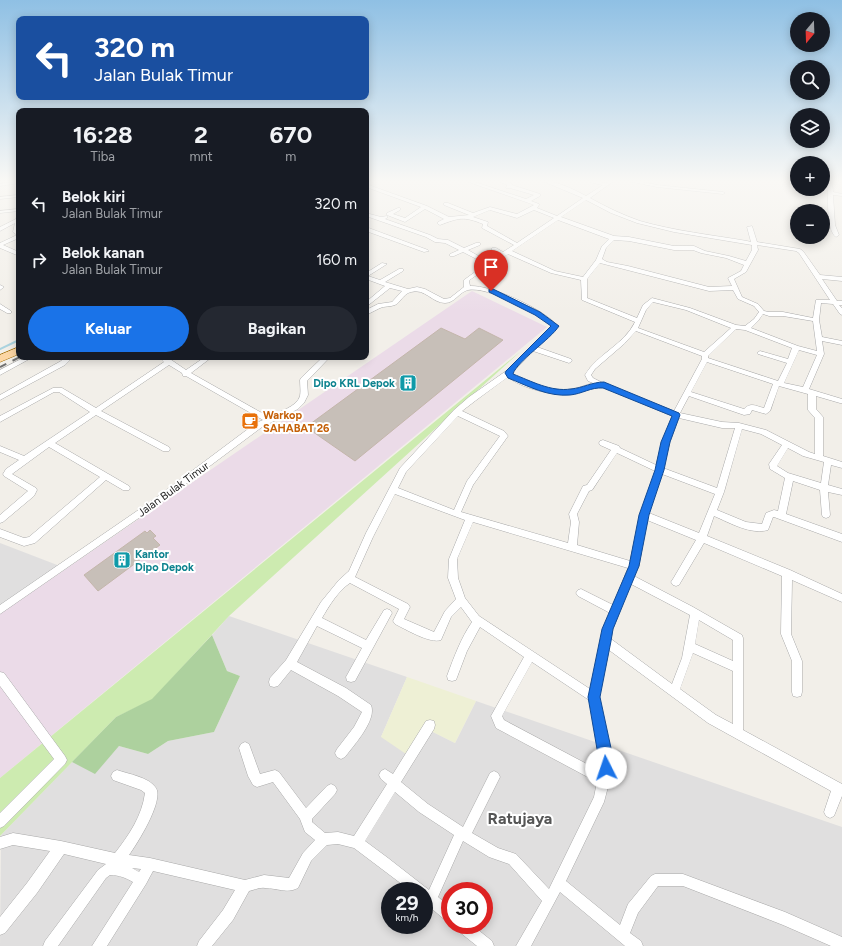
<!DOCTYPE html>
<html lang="id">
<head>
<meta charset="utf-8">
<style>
  body { margin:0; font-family:Figtree,sans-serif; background:#242831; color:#f1f3f6; height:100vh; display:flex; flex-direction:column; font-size:15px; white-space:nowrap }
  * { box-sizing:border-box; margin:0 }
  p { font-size:13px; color:#9ea1a6 }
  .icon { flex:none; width:22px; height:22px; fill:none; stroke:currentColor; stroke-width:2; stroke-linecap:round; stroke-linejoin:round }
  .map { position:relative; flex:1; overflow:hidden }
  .drawer { position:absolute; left:16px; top:108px; width:353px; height:252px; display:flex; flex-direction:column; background:#171b24; border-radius:8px; box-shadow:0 2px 10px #0003 }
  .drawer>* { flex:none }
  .top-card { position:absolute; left:16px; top:16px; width:353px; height:84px; border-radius:8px; box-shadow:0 2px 10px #0003; background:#1a4fa0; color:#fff; overflow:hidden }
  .needle { width:26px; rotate:199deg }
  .tools { position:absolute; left:790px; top:12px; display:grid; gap:8px }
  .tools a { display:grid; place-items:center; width:40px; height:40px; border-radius:50%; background:#171b24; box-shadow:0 2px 10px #0003; font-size:20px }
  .speed { position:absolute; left:381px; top:882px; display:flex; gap:8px; font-size:20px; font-weight:700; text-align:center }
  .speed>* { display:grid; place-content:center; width:52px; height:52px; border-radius:50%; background:#171b24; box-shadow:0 2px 10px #0003; line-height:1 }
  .speed small { font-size:10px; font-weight:400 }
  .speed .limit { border:6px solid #d22; background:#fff; color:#111 }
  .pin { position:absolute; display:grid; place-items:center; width:34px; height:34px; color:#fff; margin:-41px -17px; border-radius:50% 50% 50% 0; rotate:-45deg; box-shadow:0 0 4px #0007 }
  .pin .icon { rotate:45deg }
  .me { position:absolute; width:44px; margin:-22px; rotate:356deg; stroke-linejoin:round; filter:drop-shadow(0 0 3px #0008) }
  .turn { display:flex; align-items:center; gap:14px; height:84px; padding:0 12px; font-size:18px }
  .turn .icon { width:52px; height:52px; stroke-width:2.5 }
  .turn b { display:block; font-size:28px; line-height:34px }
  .eta { display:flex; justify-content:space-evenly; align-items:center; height:68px; text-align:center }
  .eta b { font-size:24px; font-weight:700; line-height:28px }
  .button { display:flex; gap:8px; margin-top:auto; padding:8px 12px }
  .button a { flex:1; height:46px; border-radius:24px; background:#1a73e8; color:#fff; font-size:16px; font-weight:700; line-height:46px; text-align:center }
  .button a+a { background:#242831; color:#f1f3f6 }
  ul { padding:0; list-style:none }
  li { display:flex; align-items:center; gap:12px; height:56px; padding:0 12px }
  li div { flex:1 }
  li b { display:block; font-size:15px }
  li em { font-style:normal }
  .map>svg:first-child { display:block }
  .residential { fill:#e0dfdf; fill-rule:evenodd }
  .industrial { fill:#ebdbe8 }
  .farmland { fill:#eef0d5 }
  .grass { fill:#cdebb0 }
  .forest { fill:#add19e }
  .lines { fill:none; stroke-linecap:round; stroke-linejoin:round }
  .stream { stroke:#aad3df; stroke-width:2 }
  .building { fill:#c7bfb8; stroke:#c4b6ab }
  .minor-casing { stroke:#a9a9a9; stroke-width:1 }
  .primary-casing { stroke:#a06b00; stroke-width:1 }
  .minor { fill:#fff; fill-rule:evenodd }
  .primary { fill:#fcd6a4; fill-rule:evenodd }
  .rail { stroke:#707070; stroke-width:2; stroke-dasharray:7 7; stroke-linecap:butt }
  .route { fill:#1a73e8; stroke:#114b97 }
  .labels { text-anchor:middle; stroke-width:4; stroke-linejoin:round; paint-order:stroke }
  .culture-label { font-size:11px; font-weight:bold; fill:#0d838f; stroke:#fff; text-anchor:end }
  .food-label { font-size:11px; font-weight:bold; fill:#c56008; stroke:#fff; text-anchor:start }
  .street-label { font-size:11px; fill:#222; stroke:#fff }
  .near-quarter-label { font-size:16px; font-weight:bold; fill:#555; stroke:#fff }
</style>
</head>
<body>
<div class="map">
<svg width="842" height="946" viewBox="0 0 842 946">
  <rect width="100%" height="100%" fill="#f2efe9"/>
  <g class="residential">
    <polygon points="0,543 65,568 0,613"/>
    <path d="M229 616 407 677 381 737 423 727 455 743 476 701 842 827V946H0L1 835 72 762 95 773 119 746 148 754 168 741 214 732 240 676 227 671 212 635ZM390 891H424V925H390ZM450 891H484V925H450Z"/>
  </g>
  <polygon class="industrial" points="472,291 547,327 0,778 0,614"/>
  <polygon class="farmland" points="407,677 476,701 455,743 423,727 406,754 381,737"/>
  <polygon class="grass" points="521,351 229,616 152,700 116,717 0,836 0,778"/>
  <polygon class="forest" points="212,635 227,671 240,676 214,732 168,741 148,754 119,746 95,774 72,762 116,717 152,699"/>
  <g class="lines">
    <polyline class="stream" points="0,349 19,340"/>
  </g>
  <g class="building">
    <polygon points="441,328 465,339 479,328 503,340 355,461 306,427"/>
    <polygon points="150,530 156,536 153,538 160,545 98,591 84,575 145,531 147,533"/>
  </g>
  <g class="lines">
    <g class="minor-casing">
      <g id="minor">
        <path d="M463 180H469L526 199 534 195 510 188H506L507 185 496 180H502L511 183 512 185 540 194V196L531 201 539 204V205L537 208 557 216 583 198 540 180C555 180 573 189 586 196L603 185 589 182V180L606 183 610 180H615L590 198C606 207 623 215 640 221 675 231 712 235 747 241L751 242 747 227 752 226 757 242 800 249 803 251 820 275 842 277V281L822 279 837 301H842V305H839L842 308V315L840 314 833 304 821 303 819 320 822 337 842 341V345L822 341 824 354 809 389 842 399V403H840L816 396V409L823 417V456L842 462V468L831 465 828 485 842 489V495L828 492 830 515 829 517 826 518 823 517 822 515 820 490 793 481 786 514 842 534V542L774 517H773L768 530C751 535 730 523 714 516L707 536 790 570 842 594V602L792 580 791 634 802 661V692L801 696 797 697 793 696 792 692V661L781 634 782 576 704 543 679 585 676 586 673 585 671 582 673 579 696 540 647 520 639 566 634 576 693 607 742 635 743 638V730L842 784V796L834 816 830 818 826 816 824 812 831 791 708 723 609 650 599 697 610 747 612 768 610 779 604 802 566 881 620 925 628 904 651 876 655 874H683L785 912 842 937V946H831L783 925 683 886H658L638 913 630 933 641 941 643 946H625L560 892 531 946H516L542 901 509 864 489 857 463 841 438 897 450 907V922L445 920 424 902V891H411L354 848 338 844 327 845 311 861 298 888C287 894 277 888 265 888 260 887 254 890 249 891L233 920 212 946H197L199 941 223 910 235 890 153 871 146 884 107 946H92L133 882C126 878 119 875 110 875L106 878 58 946H43L45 941 98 870 106 864 64 854 37 893 5 933 0 935V917L27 883 50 851 13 845 0 849V837L13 833 61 841 115 853C129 835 142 816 145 793L141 790 113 780 111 776 113 772 117 770C128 774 149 777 156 788 164 801 137 844 129 855L150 858 245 880 264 875 289 878 303 853 315 840 305 832 300 819 273 782 257 787 253 785 248 776 239 748 241 744 245 742 249 744 260 774 275 770 279 772 306 808 327 786 331 784 335 786 337 790 335 794 312 819V822L325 833 338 832 354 836 387 784 381 779 379 775 381 771 385 769 393 774 426 721 430 720 434 721 435 725 434 729 401 782 428 804 463 827 490 773 494 771 498 773 500 777 472 833 498 848 516 854 549 889 594 797 597 782 496 728 491 716 524 657 480 627 467 651 456 680 452 681 448 680 447 676C454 657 461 638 472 622L461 607 451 617 441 640C430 644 405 629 395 624L393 621 399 609 350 583C338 591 329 606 322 618L366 640 384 610 387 609 390 610 392 613 355 681 351 682 347 681 346 677 362 648 317 626 297 662 346 688 371 705C377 720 354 745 345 757L341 759 337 757 335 753 337 749 354 727 362 712 338 696 291 670 278 686 274 687 270 686 269 682 270 678 286 660 321 602 339 580 349 571 366 533 400 468 454 410 469 397 506 371 530 347 550 330 552 326C538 313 488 286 468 290 459 292 455 303 445 303 432 303 425 288 411 292 403 294 401 302 395 305 390 307 384 306 380 308 375 310 371 313 366 315V310L378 304 392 302 402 291 390 288 366 307V302L385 286 366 279V273L382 263 387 264 368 276 380 280 399 269H403V271L385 282 408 289 417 287 425 289 444 299 450 298 464 287V280L486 264 463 252 454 256H450V254L459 250 445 243 435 242 426 237 366 216V213L381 217 387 216 388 217 385 219 430 235 438 239 448 240 464 248 476 243H480V245L468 250 489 262 500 255 492 250V248H496L503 252 514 245 482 228 483 224C463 216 459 218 440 225L438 224V222L444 219 425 209 405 222 387 215V213L398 208H400V210L393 214 405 218 421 207 366 187V184L427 206 449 217 469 215 444 205V203H448L473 213 490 207 517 214 534 205ZM586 200 611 213 637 223 674 232 752 245V250L746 261 729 256 705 251 694 246H674L629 237 614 236 561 217ZM490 210 517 218 534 210 554 218 517 243 487 226 488 222 473 217ZM558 220 609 239 602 246 596 260 583 277 555 271 512 251ZM614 240 629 241 674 250H693L701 253 726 258 744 265 741 271 728 278 732 286 709 287 628 266 607 262 602 259 606 248ZM757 245 796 251 799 253 830 300H816L813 318 783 312H769L764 311 758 304 742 297 734 279 746 272 758 250ZM508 254 551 273 581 280 582 300 635 322C624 345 597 354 585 375L588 381 593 383C586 385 579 388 571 389 555 392 525 384 512 373L533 351 569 363 572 361 571 359 537 347 554 332 558 326C543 309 492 285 470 286L469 281 471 279ZM600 263 709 291 733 290 738 299 754 306 759 312 754 319 745 326 736 325 690 308 652 298 643 305 637 318 587 298V279ZM653 302 686 310 731 328 704 352 638 328 646 310ZM763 314 769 316H783L813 321 817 351 798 346 751 328 758 321ZM736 329 745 330 792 348 788 359 760 351 757 353 758 354 787 363 778 381 708 358V356ZM636 331 702 356V359L674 411 603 383 593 378 591 375 595 369 624 344ZM799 350 817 355 803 387 784 383ZM707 362 773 384 764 408C755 406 751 402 744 409L691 392ZM508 377C520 388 556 397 573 394 583 392 592 386 603 387L672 416 662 442 656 465 620 448 619 446 603 440 600 441 599 443 600 445 611 450 587 485 583 486 569 514 571 522 568 543 461 512 473 485 508 436 504 431 462 411 475 401ZM779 386 808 394V410L815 418V454L809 452 766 430 739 423 722 422 680 413 689 396 744 415 750 414 752 410 766 414 770 411ZM458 416 500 436 467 481 454 510 398 488 406 472ZM679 418 722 428H735L717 488 663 468 670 442ZM742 429 761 434 782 445 769 464 770 469 785 478 778 511 774 510 766 513 762 524 746 522 717 510 724 492ZM788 448 803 456 824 462 821 483 788 473 777 466ZM617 453 655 471 640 515 630 561 577 545 579 522 577 514 589 491 592 490ZM662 474 715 494 699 533 649 513ZM395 494 465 520 449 559 448 578 456 599 445 611 434 632 404 619 410 607 408 604 355 577 373 537ZM473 522 628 568 613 605 581 589 578 590 576 593 578 596 610 613 603 629 590 689 479 616 465 598 458 578 457 559ZM631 584 690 615 682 658 672 684 611 639 613 629ZM699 620 733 640V661L695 644ZM693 653 733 671V724L716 715 680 689ZM532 662 589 700 598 747 600 771 504 720 502 716ZM395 792 419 812 454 835 429 890 388 858 365 841ZM132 868 141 869 139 872Z"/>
        <polygon points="626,180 633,180 657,185 723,192 725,193 723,194 657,187 628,181"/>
        <path d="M828 180H832L833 192 842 194V196L833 195 835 225 839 235 836 237C826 231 828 191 828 180Z"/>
        <polygon points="19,181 19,183 0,186 0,184"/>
        <polygon points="19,195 19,197 0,199 0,197"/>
        <polygon points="19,209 19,211 0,213 0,211"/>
        <polygon points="19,214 19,238 3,245 19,252 19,256 0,248 0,243 17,235 13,232 15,223 0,231 0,227 16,219 17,215"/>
        <polygon points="366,227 428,250 429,251 424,252 366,231"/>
        <polygon points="0,285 4,287 0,290"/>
        <polygon points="0,304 11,311 11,313 7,313 0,309"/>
        <polygon points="25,357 33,357 0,375 0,370"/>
        <polygon points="63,357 69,357 70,360 65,365 0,400 0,395 61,361 63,359"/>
        <path d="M159 357H167L186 370 205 357H212L191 373 269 417C278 412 297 407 300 396 301 391 300 385 300 380L301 378 323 357H330L307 381 308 395 304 403 298 409 262 427 159 504 0 614V605L153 500 256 423 263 420 186 376H183L182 373 169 365 101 411 169 447 170 449 169 451H163L96 415 55 443 129 486 130 488 129 490H123L106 480 35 543 24 546 0 537V529L24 538 29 537 100 477 49 447 12 474 36 488 37 490 34 496 3 522 0 523V515L28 491 4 476 3 474 6 469 19 460 0 452V446L24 456 90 412 59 392H54L0 422V416L53 388H62L96 408 164 362Z"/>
        <polygon points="0,672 4,673 65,756 67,760 65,764 4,826 0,828 0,813 54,759 0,686"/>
        <polygon points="455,925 472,925 492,941 494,946 477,946 457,930"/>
      </g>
    </g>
    <g class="primary-casing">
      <polygon id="primary" points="19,347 19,354 0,362 0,355"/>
    </g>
    <use href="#minor" class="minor"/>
    <use href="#primary" class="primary"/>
    <polyline class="rail" points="0,367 20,357"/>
  </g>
  <linearGradient id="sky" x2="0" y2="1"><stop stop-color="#8fc0e4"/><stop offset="0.58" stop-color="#f9f8f5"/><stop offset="1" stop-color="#f9f8f5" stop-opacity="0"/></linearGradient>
  <rect width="842" height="312" fill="url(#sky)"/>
  <path class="route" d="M489 289H493L540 312 559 326C550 340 517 361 513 374 531 381 551 392 571 389 583 388 592 382 604 382L679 413 680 415 670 442 664 470 649 515 639 566 613 629 611 641 600 697 611 748 612 768 610 772 606 774 601 772 588 697 602 629 629 566 639 515 655 470 661 442 672 416 603 388C591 387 582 394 570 395 548 397 528 386 508 378L505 373 506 371 551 326 535 315 489 292Z"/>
  <defs>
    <g id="building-square" transform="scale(0.9)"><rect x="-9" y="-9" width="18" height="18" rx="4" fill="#0f9aa8" stroke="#fff"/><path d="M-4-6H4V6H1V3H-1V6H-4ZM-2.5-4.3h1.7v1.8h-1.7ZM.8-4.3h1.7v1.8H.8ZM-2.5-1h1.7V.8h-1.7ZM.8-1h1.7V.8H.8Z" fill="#fff"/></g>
    <g id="cafe-square" transform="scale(0.9)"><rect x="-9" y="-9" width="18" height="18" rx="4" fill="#e8710a" stroke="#fff"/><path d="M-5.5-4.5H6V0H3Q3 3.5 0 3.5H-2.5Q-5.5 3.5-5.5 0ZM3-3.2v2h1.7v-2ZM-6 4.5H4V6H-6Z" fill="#fff"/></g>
  </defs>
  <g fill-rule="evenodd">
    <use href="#building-square" x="408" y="383"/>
    <use href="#cafe-square" x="250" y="421"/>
    <use href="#building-square" x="122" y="560"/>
  </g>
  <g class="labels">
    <g class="culture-label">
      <text x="395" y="387">Dipo KRL Depok</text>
      <text x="135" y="558" text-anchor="start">Kantor<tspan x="135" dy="13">Dipo Depok</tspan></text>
    </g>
    <g class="food-label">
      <text x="263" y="419">Warkop<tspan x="263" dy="13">SAHABAT 26</tspan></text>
    </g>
    <g class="street-label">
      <text transform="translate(173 489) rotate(-36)" y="4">Jalan Bulak Timur</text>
    </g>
    <g class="near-quarter-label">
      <text x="520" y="824">Ratujaya</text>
    </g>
  </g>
</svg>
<div class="tools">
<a><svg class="needle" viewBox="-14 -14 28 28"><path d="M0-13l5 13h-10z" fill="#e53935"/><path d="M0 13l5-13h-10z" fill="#9ea1a6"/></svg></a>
<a><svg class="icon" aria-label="search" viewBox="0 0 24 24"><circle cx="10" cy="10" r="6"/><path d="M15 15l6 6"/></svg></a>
<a><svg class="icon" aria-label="layers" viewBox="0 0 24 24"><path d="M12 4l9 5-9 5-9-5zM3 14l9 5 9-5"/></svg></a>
<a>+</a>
<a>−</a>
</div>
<div class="speed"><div>29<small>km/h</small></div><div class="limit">30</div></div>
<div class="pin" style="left:491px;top:291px;background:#d93025"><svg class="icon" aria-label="arrive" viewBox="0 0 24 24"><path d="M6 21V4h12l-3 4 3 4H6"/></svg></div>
<svg class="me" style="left:606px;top:768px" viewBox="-20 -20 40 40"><circle r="19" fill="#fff"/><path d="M0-13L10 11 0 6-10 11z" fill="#1a73e8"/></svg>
<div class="top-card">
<div class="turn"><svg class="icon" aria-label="left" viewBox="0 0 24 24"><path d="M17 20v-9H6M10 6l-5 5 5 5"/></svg><div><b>320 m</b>Jalan Bulak Timur</div></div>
</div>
<section class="drawer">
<div class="eta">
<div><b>16:28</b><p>Tiba</p></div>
<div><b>2</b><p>mnt</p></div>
<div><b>670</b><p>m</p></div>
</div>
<ul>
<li><svg class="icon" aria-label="left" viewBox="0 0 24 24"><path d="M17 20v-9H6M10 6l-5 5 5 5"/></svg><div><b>Belok kiri</b><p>Jalan Bulak Timur</p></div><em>320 m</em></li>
<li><svg class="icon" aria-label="right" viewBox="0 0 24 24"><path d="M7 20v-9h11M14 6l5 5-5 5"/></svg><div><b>Belok kanan</b><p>Jalan Bulak Timur</p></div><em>160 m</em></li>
</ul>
<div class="button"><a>Keluar</a><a>Bagikan</a></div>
</section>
</div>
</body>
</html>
